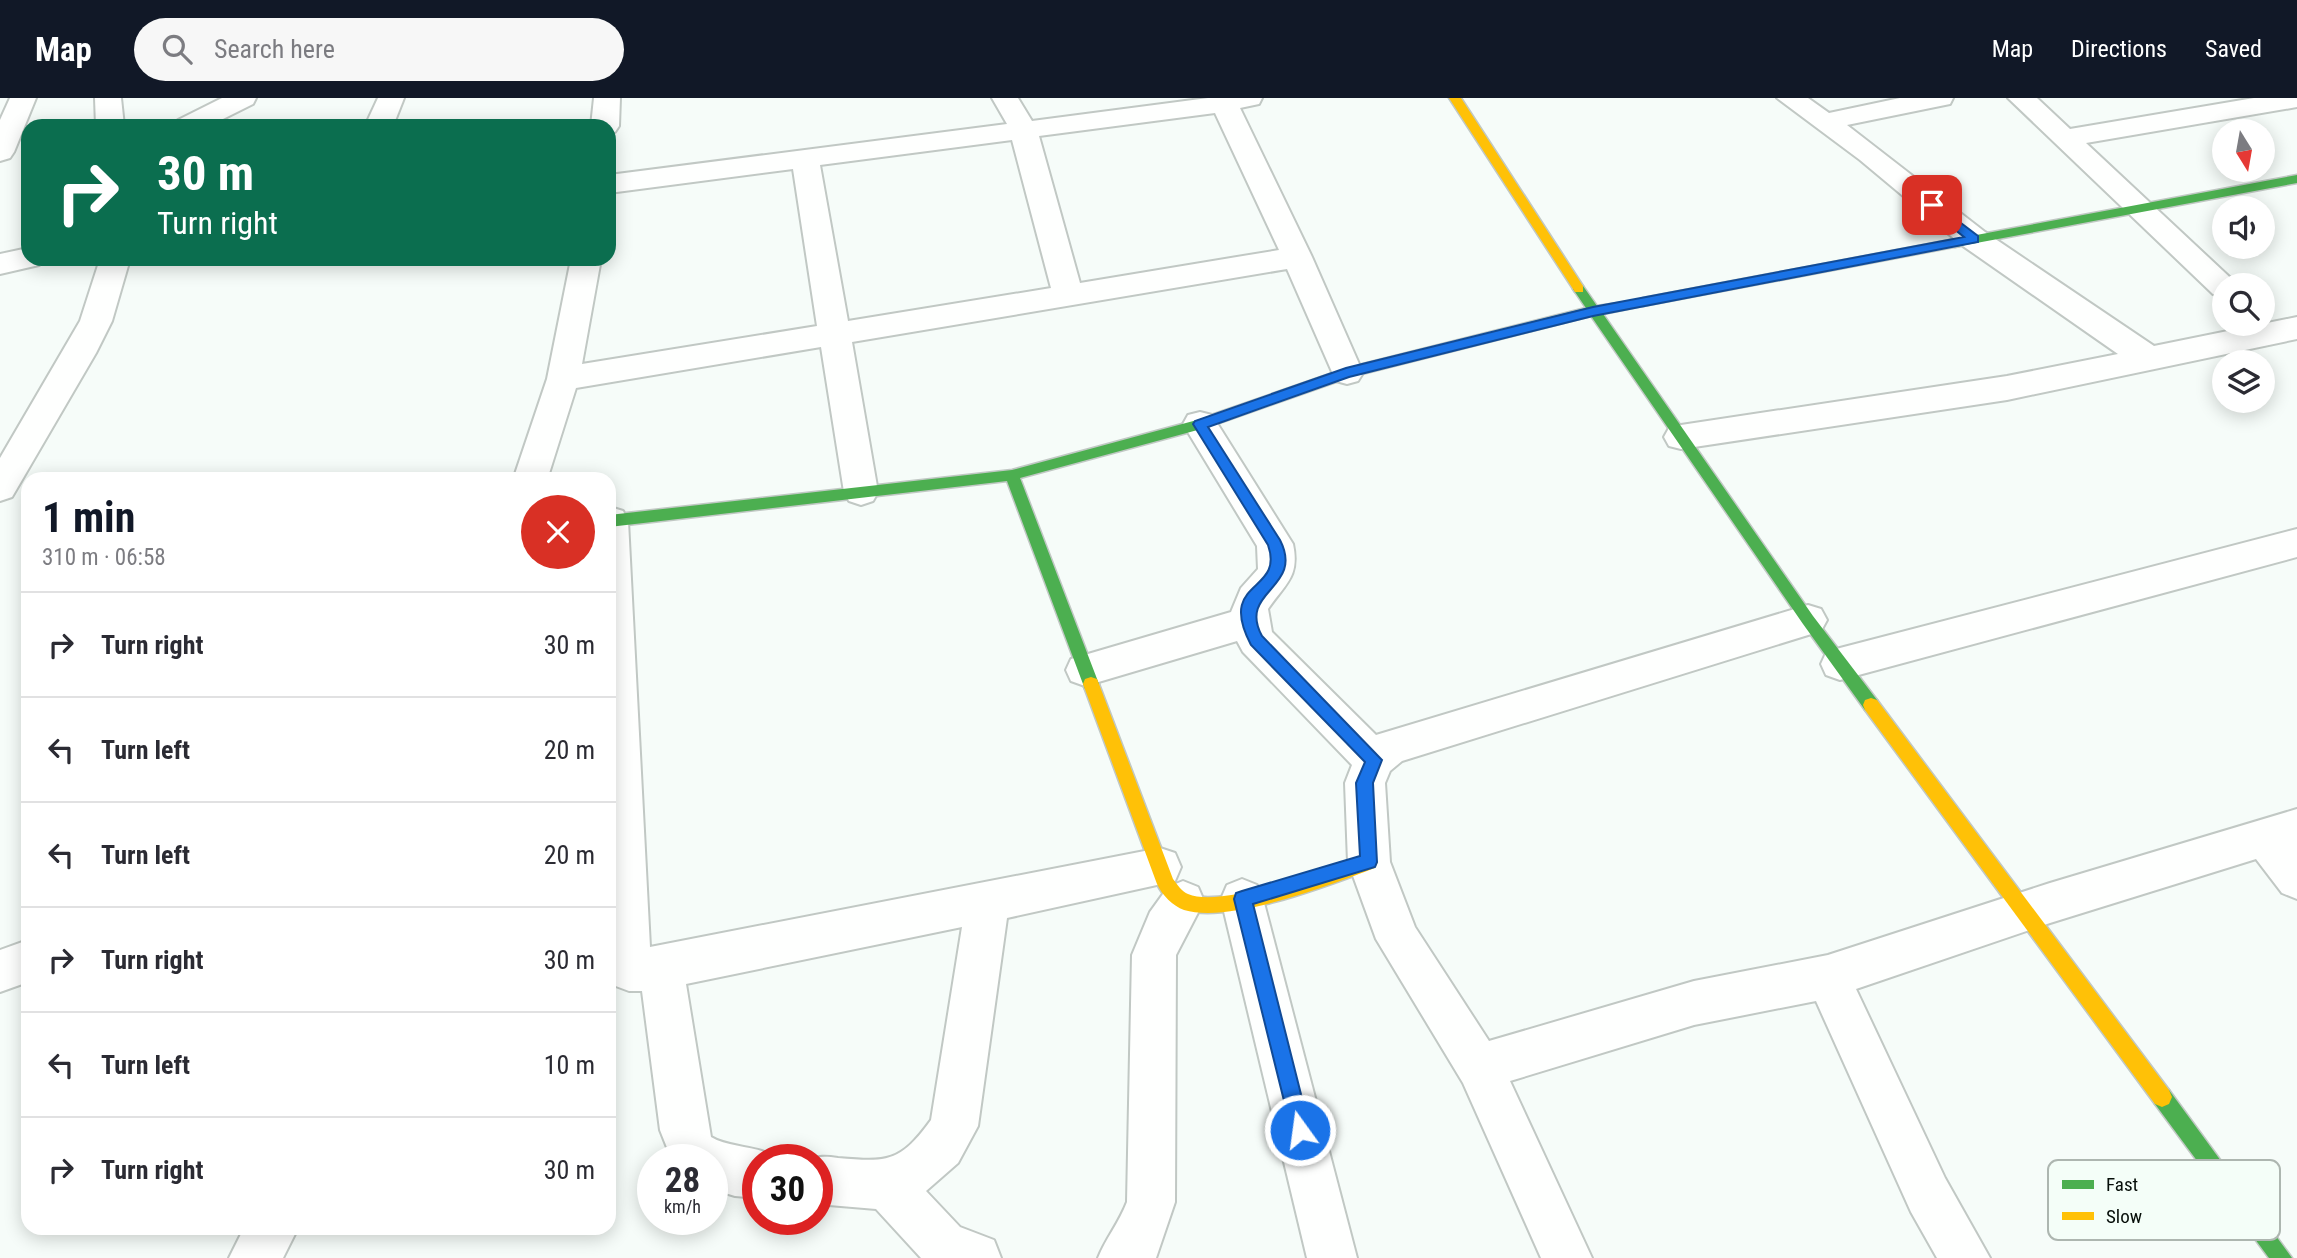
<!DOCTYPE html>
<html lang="en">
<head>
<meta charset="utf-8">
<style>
  body { margin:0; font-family:"Roboto Condensed",sans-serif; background:#f7f7f7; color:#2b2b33; height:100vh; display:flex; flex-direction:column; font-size:26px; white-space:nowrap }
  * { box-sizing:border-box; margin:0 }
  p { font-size:23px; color:#7c7c81 }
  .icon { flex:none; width:38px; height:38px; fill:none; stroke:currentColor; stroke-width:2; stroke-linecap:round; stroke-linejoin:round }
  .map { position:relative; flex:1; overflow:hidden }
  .panel { position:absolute; left:21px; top:374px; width:595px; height:763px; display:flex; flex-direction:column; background:#fff; border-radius:21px; box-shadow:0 4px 18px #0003 }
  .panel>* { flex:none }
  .top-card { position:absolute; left:21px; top:21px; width:595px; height:147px; border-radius:21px; box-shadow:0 4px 18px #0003; background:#0b6e4f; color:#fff; overflow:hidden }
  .needle { width:46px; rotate:169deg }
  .fabs { position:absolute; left:2212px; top:21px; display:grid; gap:14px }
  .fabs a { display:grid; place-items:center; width:63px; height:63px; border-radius:50%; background:#fff; box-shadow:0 4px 18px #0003; font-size:35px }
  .speed { position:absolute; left:637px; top:1046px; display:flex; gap:14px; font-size:35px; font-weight:700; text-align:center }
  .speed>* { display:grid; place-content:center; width:91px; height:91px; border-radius:50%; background:#fff; box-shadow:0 4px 18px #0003; line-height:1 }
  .speed small { font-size:18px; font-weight:400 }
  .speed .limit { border:10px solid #d22; background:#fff; color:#111 }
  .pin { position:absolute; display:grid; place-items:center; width:60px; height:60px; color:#fff; margin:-30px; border-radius:14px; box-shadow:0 4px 10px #0006 }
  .me { position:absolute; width:77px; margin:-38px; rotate:346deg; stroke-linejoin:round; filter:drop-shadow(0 0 5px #0008) }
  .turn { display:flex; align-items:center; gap:24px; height:147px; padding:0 21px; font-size:32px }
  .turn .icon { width:91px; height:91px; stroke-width:2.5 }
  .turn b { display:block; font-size:49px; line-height:60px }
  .round { display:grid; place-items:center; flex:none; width:74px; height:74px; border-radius:37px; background:#f7f7f7 }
  .summary { display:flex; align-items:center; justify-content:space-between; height:119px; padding:0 21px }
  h1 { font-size:42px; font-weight:700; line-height:52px; color:#111827 }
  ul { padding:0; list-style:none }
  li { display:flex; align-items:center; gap:21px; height:105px; padding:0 21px; border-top:2px solid #e1e1e2 }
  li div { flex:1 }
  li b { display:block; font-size:26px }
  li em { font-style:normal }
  header { display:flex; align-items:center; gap:42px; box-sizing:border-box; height:98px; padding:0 35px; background:#111827; color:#fff }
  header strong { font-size:33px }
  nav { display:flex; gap:38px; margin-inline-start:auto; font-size:24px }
  .search { width:490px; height:63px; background:#f7f7f7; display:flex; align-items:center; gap:18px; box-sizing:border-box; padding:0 24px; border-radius:38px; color:#7c7c81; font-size:26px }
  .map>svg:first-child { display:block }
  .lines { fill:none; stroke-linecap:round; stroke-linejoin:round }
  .street-casing { stroke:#c1c8c4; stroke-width:4 }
  .fast-casing { stroke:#c1c8c4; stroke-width:3 }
  .slow-casing { stroke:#c1c8c4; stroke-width:3 }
  .street { fill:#fefffe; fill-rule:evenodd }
  .fast { fill:#4caf50; fill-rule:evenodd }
  .slow { fill:#ffc107; fill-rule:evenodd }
  .route { fill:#1a73e8; stroke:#114b97; stroke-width:2 }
  .key { fill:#f4fef8; stroke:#adb6b0; stroke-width:2 }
  .key-label { font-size:19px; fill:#060e09 }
</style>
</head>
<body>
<header>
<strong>Map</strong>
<div class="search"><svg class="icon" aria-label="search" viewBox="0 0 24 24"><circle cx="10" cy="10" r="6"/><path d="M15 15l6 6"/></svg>Search here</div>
<nav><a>Map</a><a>Directions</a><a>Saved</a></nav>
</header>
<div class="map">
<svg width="2297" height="1160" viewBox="0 0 2297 1160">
  <rect width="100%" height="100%" fill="#f6fcf9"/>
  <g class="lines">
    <g class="street-casing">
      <g id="street">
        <polygon points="10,0 36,0 14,54 10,60 0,63 0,22"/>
        <polygon points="95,0 121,0 124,28 96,28"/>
        <polygon points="222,0 256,0 253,6 209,28 174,28 178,22"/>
        <polygon points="378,0 404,0 393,28 365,28"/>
        <polygon points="594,0 620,0 619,28 615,34 609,35 609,28 591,28"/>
        <path d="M992 0H1018L1032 23 1208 0H1262L1259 6 1240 10 1312 159 1363 275 1358 283 1347 286 1336 283 1287 171 852 244 878 394 873 403 861 407 849 403 844 394 821 249 576 290 547 382H513L547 281 571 161H601L582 266 817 228 793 71 609 95V77L1007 26ZM1215 15 1279 152 1080 185 1039 38ZM1012 42 1051 190 848 223 820 67Z"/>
        <polygon points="1777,0 1808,0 1829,15 1900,0 1953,0 1950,6 1847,27 1985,134 2154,248 2297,219 2297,241 2007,302 1681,351 1669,348 1664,339 1669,330 1681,327 2007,278 2118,256 1963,148 1860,62"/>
        <polygon points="2008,0 2037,0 2070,31 2254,0 2297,0 2297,9 2086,45 2238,187 2224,187 2224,199 2213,196"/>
        <polygon points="28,150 28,161 42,161 39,167 0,176 0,156"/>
        <polygon points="100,161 130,161 112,223 96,255 12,399 0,403 0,360 80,223"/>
        <path d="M1200 314 1212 317 1293 446C1300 479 1285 486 1268 511L1272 534 1376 637 1808 507 1821 511 1827 522 1821 533 1402 663 1390 673 1385 685 1390 764 1415 829 1489 943 1694 883 1828 857 2050 785 2297 711V801L2282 795 2256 761 2050 825 1856 891 1945 1080 1990 1160H1937L1911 1114 1816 903 1694 927 1510 983 1592 1160H1541L1463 985 1376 841 1348 764 1345 685 1352 667 1243 554 1237 543 1085 588 1071 583 1066 572 1071 561 1231 514 1241 490 1258 471 1257 448 1183 326 1188 317Z"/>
        <path d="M610 409 623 413 628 423 650 849 1160 750 1175 755 1181 769 1175 783 1007 820 978 1028 958 1065 926 1093 960 1129 994 1142 1001 1160H921L876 1111 817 1106V1062H806C818 1058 826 1058 838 1060 887 1064 900 1065 931 1022L962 829 686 886 711 1039C730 1051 764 1047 777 1062H758V1100L735 1098 712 1091V1062H672L660 1032 642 893H629L613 887 609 877Z"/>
        <polygon points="2297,431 2297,459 1840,582 1826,577 1821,566 1826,555 1840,550"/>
        <polygon points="1242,781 1257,787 1263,801 1357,1160 1307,1160 1221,801 1227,787"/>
        <path d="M1183 783 1198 789 1204 803 1176 857 1175 1104 1156 1160H1098C1106 1140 1119 1125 1127 1104L1132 857 1150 814 1168 789Z"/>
        <polygon points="28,842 28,884 0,894 0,852"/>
        <polygon points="244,1130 298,1130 283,1160 229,1160"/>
      </g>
    </g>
    <g class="fast-casing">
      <g id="fast">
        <polygon points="2297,77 2297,85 1955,149 1949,145 1955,141"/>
        <polygon points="1579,187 1583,188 1597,208 1647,201 1647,207 1603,216 1813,518 1877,602 1879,607 1877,612 1871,614 1865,612 1803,526 1591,218 1350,279 1205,330 1020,380 1099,586 1097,591 1085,591 1083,586 1007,383 609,429 609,417 1012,372 1197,322 1347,270 1586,210 1573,191"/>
        <polygon points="2162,989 2169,992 2292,1160 2269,1160 2155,1006 2152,999 2155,992"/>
      </g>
    </g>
    <g class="slow-casing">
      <g id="slow">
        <polygon points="1449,0 1461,0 1583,188 1583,194 1575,194"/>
        <polygon points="1955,141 1961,145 1959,148 1643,208 1637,204 1643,200"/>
        <path d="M1091 579 1097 581 1099 586 1173 781C1177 786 1182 794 1188 796 1224 811 1331 768 1369 756L1375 758 1378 764 1375 770C1330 787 1230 826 1184 812 1173 808 1162 797 1157 786L1083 586 1085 581Z"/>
        <polygon points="1871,600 1877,602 2169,992 2172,999 2169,1006 2162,1009 2155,1006 1865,612 1863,607 1865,602"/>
      </g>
    </g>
    <use href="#street" class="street"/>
    <use href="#fast" class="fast"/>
    <use href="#slow" class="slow"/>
  </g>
  <path class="route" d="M1932 103 1978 138V144L1593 218 1349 279 1208 329 1280 442C1305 491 1237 492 1262 538L1382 662 1373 685 1377 764 1375 769 1253 806 1310 1032 1307 1039 1300 1042 1293 1039 1234 801 1236 795 1242 793 1360 758 1356 685 1365 664 1251 547C1216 480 1285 496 1268 447L1193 326 1195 323 1346 270 1593 209 1964 139 1928 110 1926 107Z"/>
  <rect x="2048" y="1062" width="232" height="80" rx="10" class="key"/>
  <rect x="2062" y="1082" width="32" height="9" fill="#4caf50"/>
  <rect x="2062" y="1114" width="32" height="8" fill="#ffc107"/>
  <g class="key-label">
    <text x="2106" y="1093">Fast</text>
    <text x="2106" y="1125">Slow</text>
  </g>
</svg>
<div class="fabs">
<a><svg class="needle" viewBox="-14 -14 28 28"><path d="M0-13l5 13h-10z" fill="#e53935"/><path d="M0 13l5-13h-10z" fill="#7c7c81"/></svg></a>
<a><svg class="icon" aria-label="sound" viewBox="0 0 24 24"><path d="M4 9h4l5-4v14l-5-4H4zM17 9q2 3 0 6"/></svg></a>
<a><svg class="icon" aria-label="search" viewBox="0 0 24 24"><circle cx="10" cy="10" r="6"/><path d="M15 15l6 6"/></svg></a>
<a><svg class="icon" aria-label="layers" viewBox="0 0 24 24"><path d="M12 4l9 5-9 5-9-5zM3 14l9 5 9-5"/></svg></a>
</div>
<div class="speed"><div>28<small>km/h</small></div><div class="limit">30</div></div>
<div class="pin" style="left:1932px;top:107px;background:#d93025"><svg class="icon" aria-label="arrive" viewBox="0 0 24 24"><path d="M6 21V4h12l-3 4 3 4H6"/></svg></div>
<svg class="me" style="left:1300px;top:1032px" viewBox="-20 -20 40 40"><circle r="17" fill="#1a73e8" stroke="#fff" stroke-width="3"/><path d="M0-11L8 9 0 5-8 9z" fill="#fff"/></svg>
<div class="top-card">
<div class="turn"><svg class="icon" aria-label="right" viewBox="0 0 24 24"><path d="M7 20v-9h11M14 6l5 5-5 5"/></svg><div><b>30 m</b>Turn right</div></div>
</div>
<section class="panel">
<div class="summary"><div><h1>1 min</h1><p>310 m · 06:58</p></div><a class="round" style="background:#d93025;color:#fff"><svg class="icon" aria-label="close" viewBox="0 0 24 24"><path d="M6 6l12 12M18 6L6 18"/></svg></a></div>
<ul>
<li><svg class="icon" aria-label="right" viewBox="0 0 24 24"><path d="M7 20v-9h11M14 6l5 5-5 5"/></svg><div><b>Turn right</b></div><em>30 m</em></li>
<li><svg class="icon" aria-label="left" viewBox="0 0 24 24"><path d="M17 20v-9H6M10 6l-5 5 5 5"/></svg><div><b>Turn left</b></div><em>20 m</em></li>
<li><svg class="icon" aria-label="left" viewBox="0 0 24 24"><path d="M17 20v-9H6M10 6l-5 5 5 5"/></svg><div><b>Turn left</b></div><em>20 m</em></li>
<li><svg class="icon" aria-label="right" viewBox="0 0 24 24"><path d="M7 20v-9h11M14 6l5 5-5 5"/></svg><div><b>Turn right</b></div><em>30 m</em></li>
<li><svg class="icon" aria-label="left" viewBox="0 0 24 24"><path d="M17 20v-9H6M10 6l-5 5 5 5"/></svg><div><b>Turn left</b></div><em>10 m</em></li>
<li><svg class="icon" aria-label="right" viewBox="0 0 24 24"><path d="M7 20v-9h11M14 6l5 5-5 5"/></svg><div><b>Turn right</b></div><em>30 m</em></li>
</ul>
</section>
</div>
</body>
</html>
